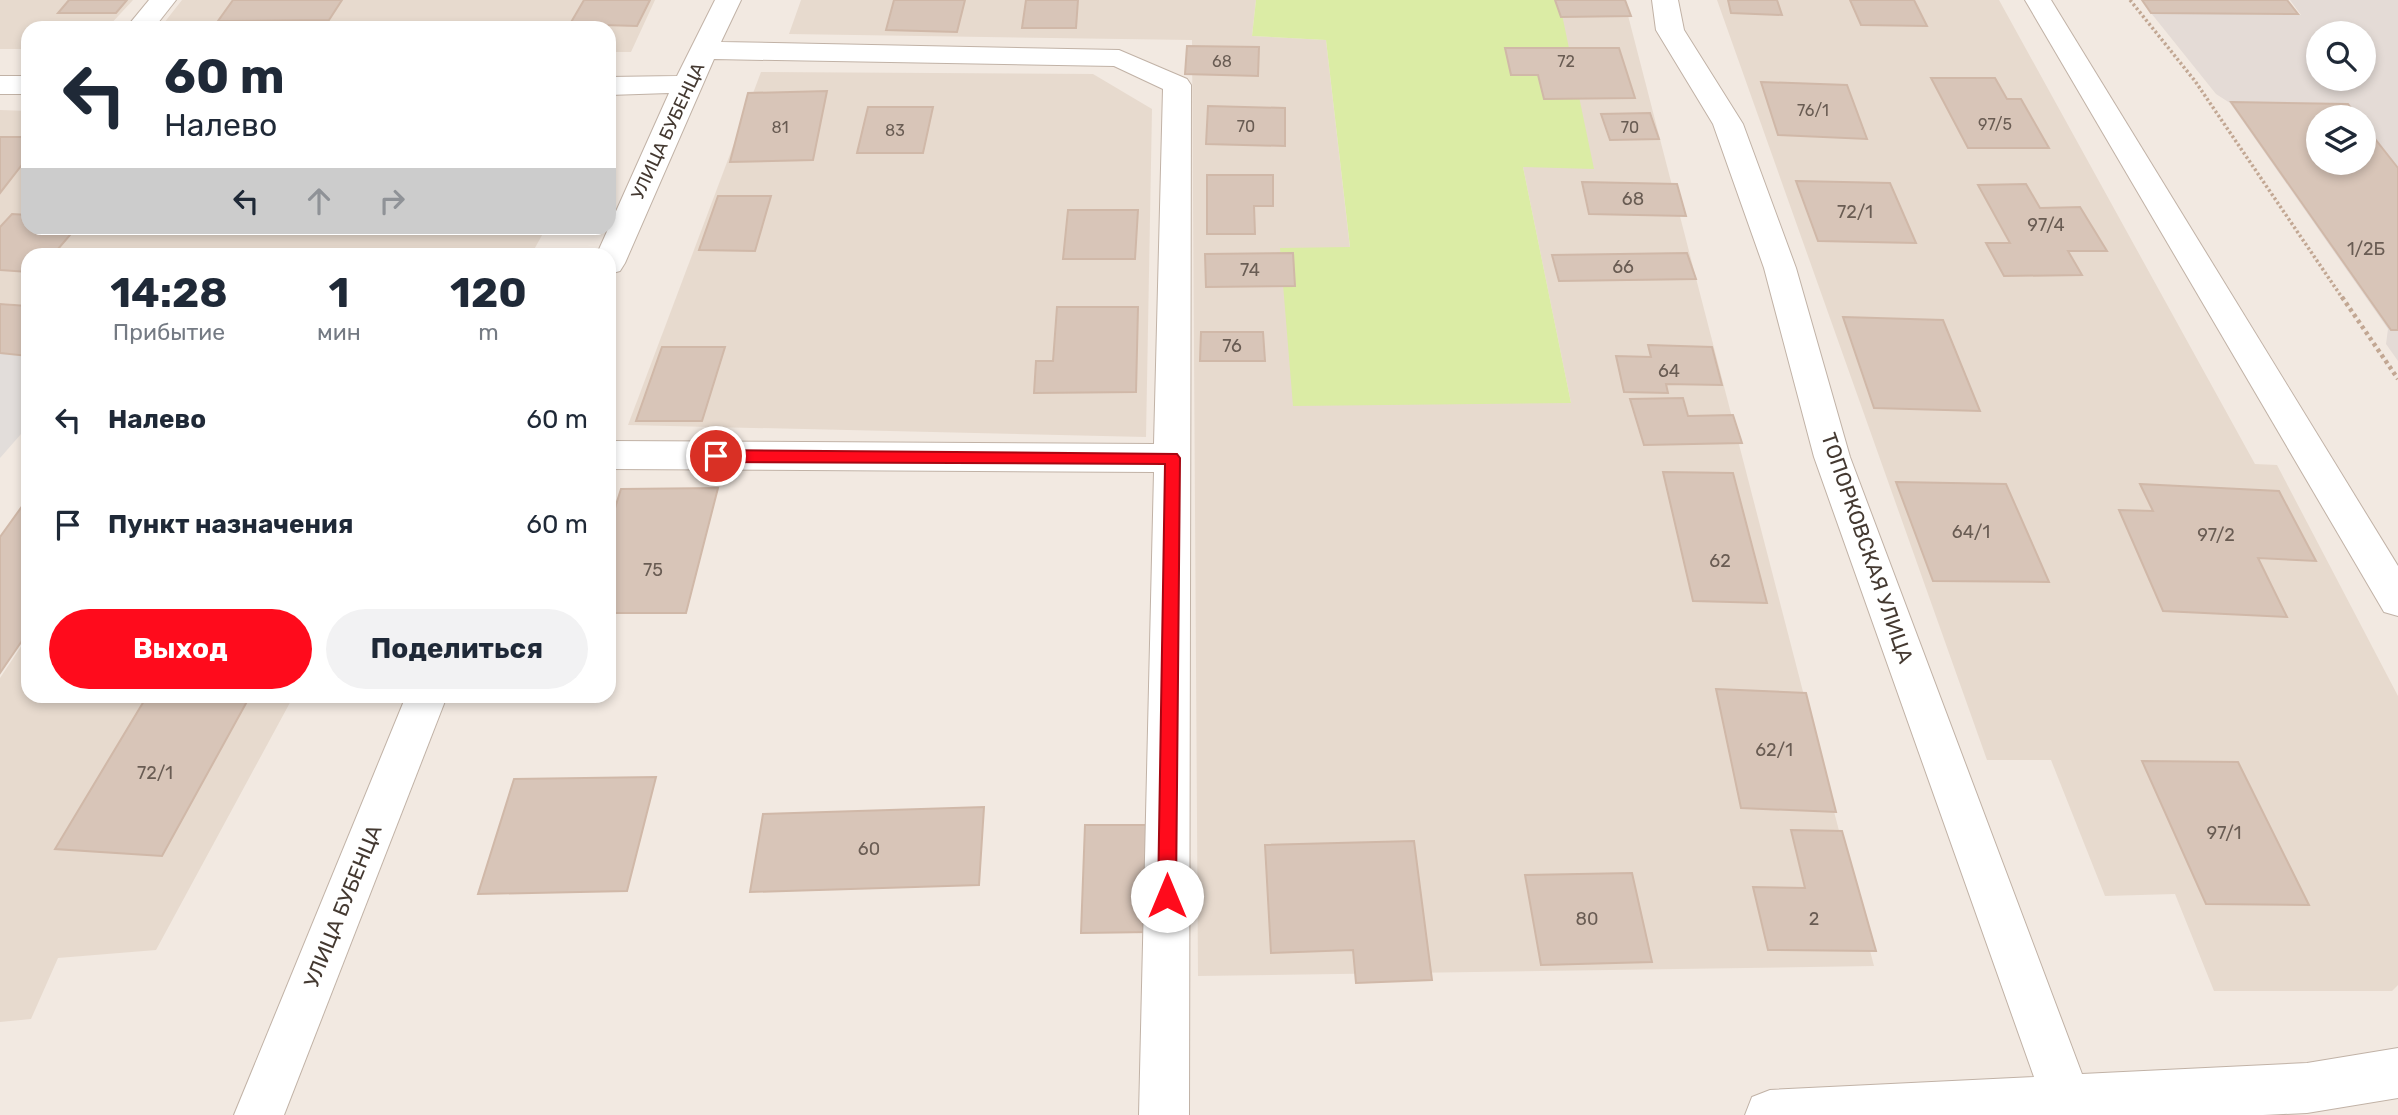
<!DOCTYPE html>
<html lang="ru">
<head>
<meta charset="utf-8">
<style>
  body { margin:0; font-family:Rubik,sans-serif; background:#f2f2f3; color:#1f2937; height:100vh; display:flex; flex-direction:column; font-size:26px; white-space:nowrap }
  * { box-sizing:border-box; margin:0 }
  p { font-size:23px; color:#747a83 }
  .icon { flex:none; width:38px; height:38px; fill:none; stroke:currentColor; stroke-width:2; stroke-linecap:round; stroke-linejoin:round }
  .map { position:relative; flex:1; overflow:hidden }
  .details { position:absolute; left:21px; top:248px; width:595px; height:455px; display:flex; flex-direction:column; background:#fff; border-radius:21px; box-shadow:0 4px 10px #0003 }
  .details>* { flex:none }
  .hud { position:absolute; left:21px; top:21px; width:595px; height:214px; border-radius:21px; box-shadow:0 4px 10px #0003; background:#fff; color:#1f2937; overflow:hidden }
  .tools { position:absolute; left:2306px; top:21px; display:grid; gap:14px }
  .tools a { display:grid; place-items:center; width:70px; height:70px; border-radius:50%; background:#fff; box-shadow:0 4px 10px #0003; font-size:35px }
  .pin { position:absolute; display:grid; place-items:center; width:60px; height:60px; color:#fff; margin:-30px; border:4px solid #fff; border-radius:50%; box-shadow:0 2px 7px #0007 }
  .me { position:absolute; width:77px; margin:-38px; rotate:0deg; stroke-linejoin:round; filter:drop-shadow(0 0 5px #0008) }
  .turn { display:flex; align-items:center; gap:24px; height:147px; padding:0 28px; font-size:32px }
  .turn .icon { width:91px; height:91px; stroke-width:2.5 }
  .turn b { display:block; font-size:49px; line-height:60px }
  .lanes { display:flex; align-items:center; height:66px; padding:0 28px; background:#0003; justify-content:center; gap:35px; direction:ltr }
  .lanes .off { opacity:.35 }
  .eta { display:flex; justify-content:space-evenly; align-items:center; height:119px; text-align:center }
  .eta b { font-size:42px; font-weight:700; line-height:49px }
  .button { display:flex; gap:14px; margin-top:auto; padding:14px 28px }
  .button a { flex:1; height:80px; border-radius:42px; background:#ff0b1c; color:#fff; font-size:28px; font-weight:700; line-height:80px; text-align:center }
  .button a+a { background:#f2f2f3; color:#1f2937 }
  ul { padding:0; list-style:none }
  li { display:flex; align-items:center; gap:21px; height:105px; padding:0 28px }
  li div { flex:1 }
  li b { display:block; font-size:26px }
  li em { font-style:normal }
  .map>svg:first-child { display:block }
  .residential { fill:#e7dace }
  .industrial { fill:#e4dbd6; fill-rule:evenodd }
  .green { fill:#dbeca5 }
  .parking { fill:#e2ddda }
  .building { fill:#d8c5b8; stroke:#d0b8a8; stroke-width:2 }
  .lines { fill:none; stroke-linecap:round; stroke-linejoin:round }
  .minor-casing { stroke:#c1b2a6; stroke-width:2 }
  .path-far1 { stroke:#c2a793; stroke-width:3.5; stroke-dasharray:2.5 2.5; stroke-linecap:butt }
  .path { stroke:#c2a793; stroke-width:4.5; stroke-dasharray:3.5 3.5; stroke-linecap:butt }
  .minor { fill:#fff; fill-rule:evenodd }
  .route { fill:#ff0b1c; stroke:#a60712; stroke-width:2 }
  .labels { text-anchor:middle; stroke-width:5; stroke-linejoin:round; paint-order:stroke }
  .far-number-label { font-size:16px; fill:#695c53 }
  .far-street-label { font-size:18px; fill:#443931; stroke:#fff }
  .number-label { font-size:18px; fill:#695c53 }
  .street-label { font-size:21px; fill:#443931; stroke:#fff }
</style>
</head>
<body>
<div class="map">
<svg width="2398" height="1115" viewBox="0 0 2398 1115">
  <rect width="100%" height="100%" fill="#f2e9e1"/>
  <g class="residential">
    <polygon points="0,0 133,0 107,28 28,28 28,49 0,49"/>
    <polygon points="182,0 655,0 631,52 609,52 609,28 160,28"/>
    <polygon points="801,0 1256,0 1252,36 1326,40 1350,248 1280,248 1571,403 1523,167 1559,0 1624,0 1874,966 1198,976 1192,40 789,34"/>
    <polygon points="1717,0 1999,0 2255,464 2277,465 2398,696 2398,985 2392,991 2214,991 2175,894 2105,896 2051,760 1987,760"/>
    <polygon points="761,72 1093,74 1152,109 1146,437 628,425"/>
    <polygon points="0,110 28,111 28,228 546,228 531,255 28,256 28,305 0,303"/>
    <polygon points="28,636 28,696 293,697 156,950 58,958 31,1019 0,1022 0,678"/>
  </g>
  <path class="industrial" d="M2290 0H2398V361L2386 344 2388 329 2230 103 2216 94 2151 13 2301 15ZM2319 33H2364V79H2319ZM2319 117H2364V163H2319Z"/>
  <polygon class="green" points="1256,0 1559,0 1594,169 1523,167 1571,403 1293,406 1280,248 1350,247 1326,40 1252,36"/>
  <polygon class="parking" points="0,353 28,356 28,426 0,458"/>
  <g class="building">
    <polygon points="69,0 127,0 116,13 58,13"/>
    <polygon points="233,0 342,0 329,20 218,21"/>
    <polygon points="584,0 650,0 637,26 570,24"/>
    <polygon points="894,0 965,0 957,32 886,30"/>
    <polygon points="1026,0 1078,0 1076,28 1022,28"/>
    <polygon points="1555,0 1625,0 1631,16 1561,17"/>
    <polygon points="1728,0 1777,0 1782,15 1731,13"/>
    <polygon points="1850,0 1914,0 1927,26 1861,25"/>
    <polygon points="2142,0 2287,0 2298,14 2151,13"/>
    <polygon points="1187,46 1259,47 1258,76 1185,74"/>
    <polygon points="1505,48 1619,48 1635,98 1544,99 1538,75 1511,75"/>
    <polygon points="1931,78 1995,78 2007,99 2021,99 2049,148 1968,148"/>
    <polygon points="1761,82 1847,85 1867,139 1778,135"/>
    <polygon points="827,91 813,160 730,162 748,93"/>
    <polygon points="2231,102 2348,104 2358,117 2319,117 2319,163 2364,163 2364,125 2398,168 2398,330 2391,330"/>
    <polygon points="1208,106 1285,108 1285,146 1206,144"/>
    <polygon points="868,107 933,107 923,153 857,153"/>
    <polygon points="1650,113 1659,139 1610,140 1601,114"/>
    <polygon points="0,137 28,137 28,157 0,193"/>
    <polygon points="1207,175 1273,175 1273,206 1254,206 1255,234 1207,234"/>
    <polygon points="1796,181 1890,183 1916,243 1818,241"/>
    <polygon points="1582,182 1677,184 1686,216 1589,214"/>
    <polygon points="2026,184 2040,208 2080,207 2107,251 2068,251 2082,275 2004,276 1986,243 2010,243 1978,185"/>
    <polygon points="718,196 771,196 755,251 699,250"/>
    <polygon points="1068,210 1138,210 1135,259 1063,259"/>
    <polygon points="12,214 28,215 28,228 76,228 52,256 28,256 28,272 0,270 0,227"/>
    <polygon points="1293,253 1295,286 1206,287 1205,254"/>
    <polygon points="1687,253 1696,279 1559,281 1552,255"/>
    <polygon points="0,304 28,306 28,356 0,353"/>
    <polygon points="1057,307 1138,307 1136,392 1034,393 1036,361 1053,361"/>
    <polygon points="1843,317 1943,320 1980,411 1874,408"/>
    <polygon points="1201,332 1263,332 1265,361 1200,361"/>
    <polygon points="1648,345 1712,347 1722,385 1666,384 1668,393 1624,392 1616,356 1651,357"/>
    <polygon points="662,347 725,347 702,421 636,421"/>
    <polygon points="1683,398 1688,416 1733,415 1742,443 1644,445 1630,399"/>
    <polygon points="1663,472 1733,473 1767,603 1693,601"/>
    <polygon points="1896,482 2006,484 2049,582 1933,581"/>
    <polygon points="2140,484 2279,491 2316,561 2258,558 2287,617 2163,611 2119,510 2153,511"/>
    <polygon points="718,488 686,613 609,613 609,527 621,489"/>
    <polygon points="28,498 28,632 0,673 0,537"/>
    <polygon points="1716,689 1806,693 1836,812 1741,808"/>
    <polygon points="147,696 250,696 162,856 55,849"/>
    <polygon points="2142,761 2238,762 2309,905 2206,904"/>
    <polygon points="656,777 627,891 478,894 514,779"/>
    <polygon points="984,807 979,885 750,892 763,814"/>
    <polygon points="1085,825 1152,825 1150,932 1081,933"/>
    <polygon points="1791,830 1842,831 1876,951 1768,950 1753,887 1805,888"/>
    <polygon points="1414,841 1432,980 1356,983 1353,950 1271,953 1265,845"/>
    <polygon points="1632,873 1652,962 1541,965 1525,875"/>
  </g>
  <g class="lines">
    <g class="minor-casing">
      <g id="minor">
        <polygon points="149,0 176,0 154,28 126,28"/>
        <polygon points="715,0 741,0 721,42 1119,50 1187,79 1191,85 1189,1115 1139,1115 1154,472 609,469 609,441 1154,444 1163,89 1114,66 714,59 625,263 620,271 609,274 609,256 596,256 669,93 609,95 609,77 677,76"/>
        <polygon points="1652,0 1678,0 1684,30 1743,124 1796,268 1850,457 2082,1074 2307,1063 2398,1048 2398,1098 2307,1113 2263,1115 1745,1115 1752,1097 1770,1090 2034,1077 1814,457 1764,268 1713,124 1656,30"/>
        <polygon points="2025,0 2051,0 2398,566 2398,616 2384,612"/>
        <rect x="0" y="76" width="28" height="18"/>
        <polygon points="406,696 447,696 284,1115 234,1115"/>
      </g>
    </g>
    <polyline class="path-far1" points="2130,0 2195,81 2343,299"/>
    <polyline class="path" points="2342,297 2398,379"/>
    <use href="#minor" class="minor"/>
  </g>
  <polygon class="route" points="716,450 1177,454 1180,458 1176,896 1174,903 1167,905 1160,903 1158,896 1165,464 716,462 709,456"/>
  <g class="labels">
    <g class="far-number-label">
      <text x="1222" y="67">68</text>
      <text x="1566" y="67">72</text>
      <text x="1813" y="116">76/1</text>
      <text x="1995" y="130">97/5</text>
      <text x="1246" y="132">70</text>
      <text x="780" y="133">81</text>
      <text x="1630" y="133">70</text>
      <text x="895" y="136">83</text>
    </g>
    <g class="far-street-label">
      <text transform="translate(668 131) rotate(-65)" y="6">УЛИЦА БУБЕНЦА</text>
    </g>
    <g class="number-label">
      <text x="1633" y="205">68</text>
      <text x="1855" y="218">72/1</text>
      <text x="2046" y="231">97/4</text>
      <text x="2366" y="255">1/2Б</text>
      <text x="1623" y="273">66</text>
      <text x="1250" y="276">74</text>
      <text x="1232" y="352">76</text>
      <text x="1669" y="377">64</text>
      <text x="1971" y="538">64/1</text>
      <text x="2216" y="541">97/2</text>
      <text x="1720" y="567">62</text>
      <text x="653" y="576">75</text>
      <text x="1774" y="756">62/1</text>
      <text x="155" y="779">72/1</text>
      <text x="2224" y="839">97/1</text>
      <text x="869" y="855">60</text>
      <text x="1587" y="925">80</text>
      <text x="1814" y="925">2</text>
    </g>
    <g class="street-label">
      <text transform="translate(1867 548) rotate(71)" y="7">ТОПОРКОВСКАЯ УЛИЦА</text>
      <text transform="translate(343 906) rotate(-68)" y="7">УЛИЦА БУБЕНЦА</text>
    </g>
  </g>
</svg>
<div class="tools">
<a><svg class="icon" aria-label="search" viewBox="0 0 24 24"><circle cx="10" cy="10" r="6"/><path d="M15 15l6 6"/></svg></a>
<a><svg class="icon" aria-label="layers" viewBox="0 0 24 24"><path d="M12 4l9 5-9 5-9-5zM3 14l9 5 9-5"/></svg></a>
</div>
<div class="pin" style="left:716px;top:456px;background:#d93025"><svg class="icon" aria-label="arrive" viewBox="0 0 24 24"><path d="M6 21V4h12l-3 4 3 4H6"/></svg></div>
<svg class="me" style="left:1167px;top:896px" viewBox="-20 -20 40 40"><circle r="19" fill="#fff"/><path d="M0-13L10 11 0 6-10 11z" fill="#ff0b1c"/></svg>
<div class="hud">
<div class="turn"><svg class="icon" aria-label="left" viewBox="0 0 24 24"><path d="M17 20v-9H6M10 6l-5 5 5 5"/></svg><div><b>60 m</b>Налево</div></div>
<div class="lanes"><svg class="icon" aria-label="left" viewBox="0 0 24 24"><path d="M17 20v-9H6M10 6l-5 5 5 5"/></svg><svg class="icon off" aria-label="ahead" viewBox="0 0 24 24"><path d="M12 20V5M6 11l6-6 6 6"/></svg><svg class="icon off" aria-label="right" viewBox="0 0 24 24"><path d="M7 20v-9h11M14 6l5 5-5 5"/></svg></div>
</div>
<section class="details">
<div class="eta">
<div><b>14:28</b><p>Прибытие</p></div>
<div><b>1</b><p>мин</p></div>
<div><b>120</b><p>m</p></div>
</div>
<ul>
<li><svg class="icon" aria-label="left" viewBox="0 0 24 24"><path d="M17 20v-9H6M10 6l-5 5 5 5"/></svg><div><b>Налево</b></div><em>60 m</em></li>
<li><svg class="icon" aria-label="arrive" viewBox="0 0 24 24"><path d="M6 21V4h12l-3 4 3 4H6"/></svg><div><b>Пункт назначения</b></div><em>60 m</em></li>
</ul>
<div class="button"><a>Выход</a><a>Поделиться</a></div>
</section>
</div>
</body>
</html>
